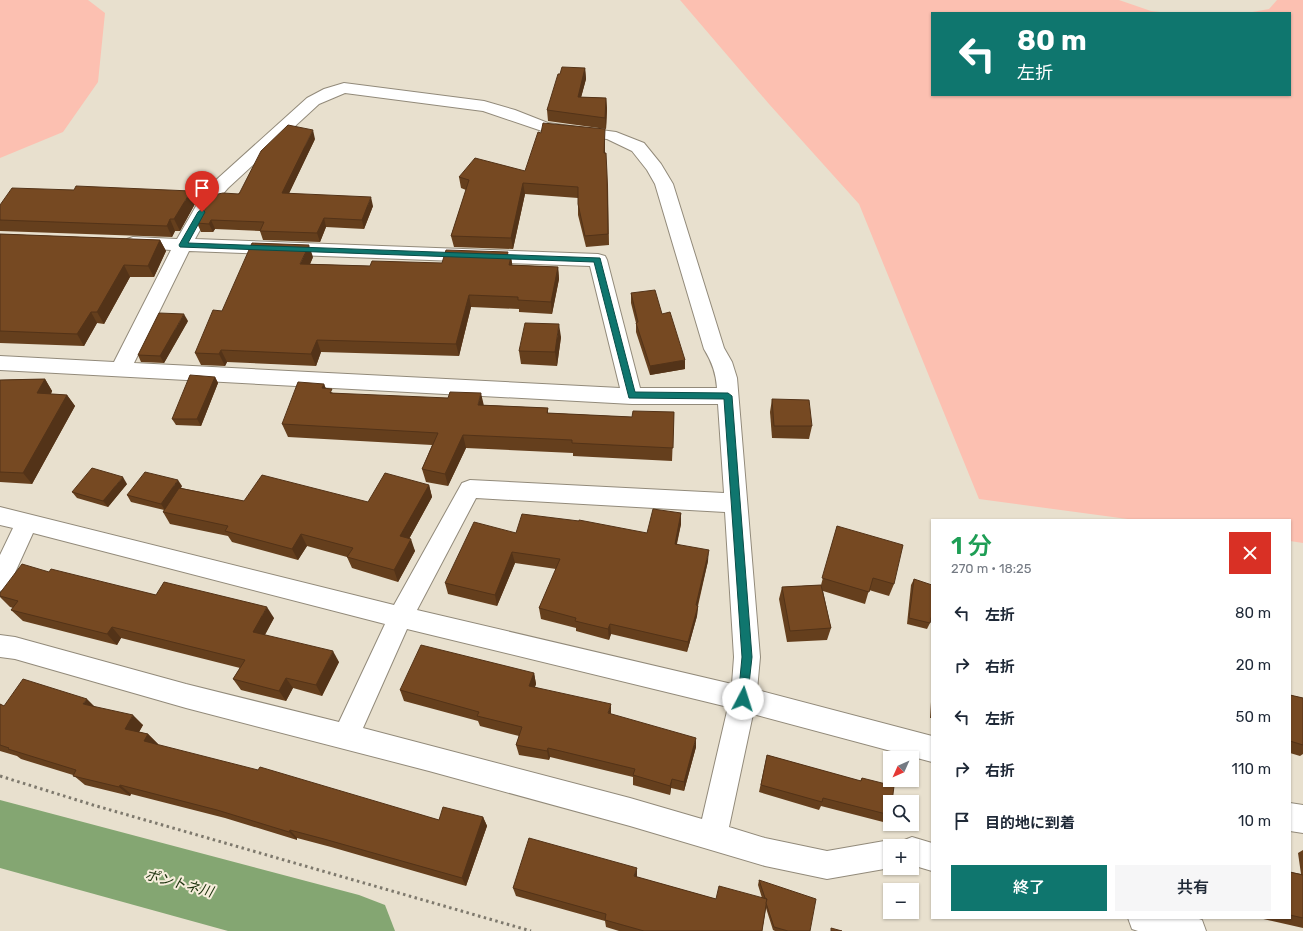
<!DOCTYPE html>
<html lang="ja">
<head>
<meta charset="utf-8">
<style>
  body { margin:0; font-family:Rubik,"Noto Sans JP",sans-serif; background:#f6f6f7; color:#1f2937; height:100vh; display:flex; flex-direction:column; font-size:15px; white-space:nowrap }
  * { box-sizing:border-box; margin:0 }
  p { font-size:13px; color:#747a83 }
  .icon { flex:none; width:22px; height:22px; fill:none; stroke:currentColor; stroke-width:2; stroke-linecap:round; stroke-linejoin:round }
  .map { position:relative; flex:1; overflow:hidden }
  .side { position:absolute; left:931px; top:519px; width:360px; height:400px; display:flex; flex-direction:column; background:#fff; border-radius:0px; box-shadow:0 1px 3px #0004 }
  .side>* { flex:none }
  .top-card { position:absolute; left:931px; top:12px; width:360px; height:84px; border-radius:0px; box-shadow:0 1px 3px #0004; background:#0f766e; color:#fff; overflow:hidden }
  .needle { width:26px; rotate:225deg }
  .tools { position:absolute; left:883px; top:751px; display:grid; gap:8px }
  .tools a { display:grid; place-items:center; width:36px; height:36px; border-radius:0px; background:#fff; box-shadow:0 1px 3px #0004; font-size:20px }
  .pin { position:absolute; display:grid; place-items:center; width:34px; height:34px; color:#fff; margin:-41px -17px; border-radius:50% 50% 50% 0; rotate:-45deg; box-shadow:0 0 4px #0007 }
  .pin .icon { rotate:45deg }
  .me { position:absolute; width:44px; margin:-22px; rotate:5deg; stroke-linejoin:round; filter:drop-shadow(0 0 3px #0008) }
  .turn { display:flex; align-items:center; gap:14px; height:84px; padding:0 20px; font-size:18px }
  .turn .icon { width:52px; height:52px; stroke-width:2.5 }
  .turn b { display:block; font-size:28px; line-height:34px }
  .round { display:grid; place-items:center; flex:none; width:42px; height:42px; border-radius:0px; background:#f6f6f7 }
  .head { display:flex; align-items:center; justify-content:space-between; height:68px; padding:0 20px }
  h1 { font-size:24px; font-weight:600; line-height:30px; color:#1e9e55 }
  .action { display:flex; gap:8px; margin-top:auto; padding:8px 20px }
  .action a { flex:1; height:46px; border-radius:0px; background:#0f766e; color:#fff; font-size:16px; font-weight:600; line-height:46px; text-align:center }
  .action a+a { background:#f6f6f7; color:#1f2937 }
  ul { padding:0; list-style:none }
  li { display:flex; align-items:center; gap:12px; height:52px; padding:0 20px }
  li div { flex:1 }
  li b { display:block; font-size:15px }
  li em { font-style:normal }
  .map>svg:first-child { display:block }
  .green { fill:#fcc0b1 }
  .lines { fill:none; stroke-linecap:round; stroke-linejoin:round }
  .river { fill:#84a672; fill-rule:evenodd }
  .minor-casing { stroke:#928a7a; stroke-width:2 }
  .path { stroke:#7e796d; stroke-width:3; stroke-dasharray:2.5 3.5; stroke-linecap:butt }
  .minor { fill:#fff; fill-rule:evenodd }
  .wall { fill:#653f1d }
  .shaded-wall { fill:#533318 }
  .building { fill:#764922; stroke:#533318 }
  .route { fill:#0f766e; stroke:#0a4d48 }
  .labels { text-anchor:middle; stroke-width:4; stroke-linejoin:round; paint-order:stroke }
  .near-water-label { font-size:14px; font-style:italic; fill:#1b310c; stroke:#f6eddb }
</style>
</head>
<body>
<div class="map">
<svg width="1303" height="931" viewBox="0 0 1303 931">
  <rect width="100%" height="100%" fill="#e8e0ce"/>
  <g class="green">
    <polygon points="0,0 88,0 105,13 98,82 63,132 0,158"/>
    <polygon points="680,0 1119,0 1151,11 1168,13 932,13 932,95 1290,95 1290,13 1247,13 1269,9 1277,0 1303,0 1303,543 1290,541 1290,520 1135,520 979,499 859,204 769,104"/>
  </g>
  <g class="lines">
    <polygon class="river" points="0,800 359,895 385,905 395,931 228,931 0,868"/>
    <g class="minor-casing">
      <g id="minor">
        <path d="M344 83 484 101 515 110 548 123 616 132 644 143 661 164 673 184 724 348 732 362 737 378 760 657 757 690 932 736V762L753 714 729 827 765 838 827 851 890 840 900 844 902 841 912 837 932 843V871L912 865V846H890V868L827 879 765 866 630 826 429 771 186 708 15 659 0 657V635L15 637 186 684 339 722 385 624 33 533 8 588 0 591V555L13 528 0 525V507L394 605 462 483 470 480 724 493 718 404H632L0 370V356L114 362 171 250 127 247 124 243 127 239 133 237 177 239 199 201 216 180 307 98 324 89ZM345 93 483 111 545 132 607 139 632 151 647 170 655 184 704 349C712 362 716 373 717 388H640L607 260 605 256 598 254 195 239 215 203 228 188 319 104ZM189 251 590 266 620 388 134 363ZM476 498 725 512 734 657 732 684 417 610ZM407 629 728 707 702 819 630 798 363 728Z"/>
        <polygon points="1290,803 1303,805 1303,833 1290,831"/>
        <polygon points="1128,918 1196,918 1202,920 1206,931 1138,931 1132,929"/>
      </g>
    </g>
    <polyline class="path" points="0,776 93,805 531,931"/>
    <use href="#minor" class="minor"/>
  </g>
  <g class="wall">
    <polygon points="585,68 586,79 581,97 606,98 607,109 606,129 548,121 547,110 560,74"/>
    <polygon points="315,139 289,193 373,206 364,229 326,227 320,242 263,240 260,231 215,229 213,232 201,232 197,223"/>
    <polygon points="605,140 605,153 608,185 609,245 586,247 578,215 578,198 525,194 513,249 454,247 451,236 466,190 461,188 459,177 525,171"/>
    <polygon points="196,202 180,231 175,231 172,237 0,231 0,205"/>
    <polygon points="0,234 160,240 166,251 154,277 130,277 104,324 97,323 84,346 0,343"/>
    <polygon points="313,257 310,264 370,266 442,263 511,257 512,265 558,267 559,279 552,314 519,312 519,309 471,307 459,356 321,352 316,366 227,362 225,366 201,365 195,353 222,311"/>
    <polygon points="631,293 662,314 685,369 650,375 636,332 636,323 631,303"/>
    <polygon points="188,321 164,363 141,362 138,355"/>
    <polygon points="561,337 557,366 521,364 519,351"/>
    <polygon points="215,377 218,383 201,426 176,425 172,419"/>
    <polygon points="45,379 52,391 51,394 67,395 75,406 32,484 0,482 0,380"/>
    <polygon points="324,384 326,389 333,393 483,405 548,408 548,413 632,417 674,412 672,461 573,456 573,453 466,448 448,486 426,482 422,469 432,445 288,437 282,424"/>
    <polygon points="772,399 812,426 809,439 772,438 770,412"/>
    <polygon points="127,484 108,507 77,498 72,492"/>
    <polygon points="429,485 432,497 409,539 415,551 398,582 352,568 347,557 307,546 298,560 232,542 228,536 170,524 163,512 164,510 131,502 127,495 182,486 181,488 244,501 368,502"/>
    <polygon points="681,513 681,524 677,544 708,561 698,606 697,616 687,652 611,634 609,640 576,631 576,628 541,619 539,608 556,569 515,563 497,606 448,594 445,583 516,533 647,533"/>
    <polygon points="837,526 894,584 889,596 869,590 865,604 823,591 831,628 827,640 787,642 779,599 782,587 821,585"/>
    <polygon points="49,572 156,595 274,618 265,635 339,662 322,696 293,688 286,701 241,690 233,679 240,668 121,638 117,645 23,621 11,610 13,608 10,607 0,597 0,593"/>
    <polygon points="914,579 930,623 927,629 907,624 911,585"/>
    <polygon points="534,673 536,684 535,687 611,714 696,747 684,791 671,788 670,795 633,785 633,777 550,757 549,760 519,755 516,745 519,736 480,726 478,721 404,701 400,690"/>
    <polygon points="932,686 932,718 930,718"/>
    <polygon points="1290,695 1303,698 1303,754 1300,756 1290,753"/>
    <polygon points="0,704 4,706 94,707 143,725 139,732 148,734 158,744 158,745 439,820 483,817 487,826 466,886 331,847 297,838 297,840 225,818 131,794 130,796 85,785 73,775 21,759 17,756 0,751"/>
    <polygon points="767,755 860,781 862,778 890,802 890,817 887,823 821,806 819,810 759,792"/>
    <polygon points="1303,850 1303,928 1259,918 1290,918 1290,872 1301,874 1298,853"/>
    <polygon points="637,876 637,877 716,899 762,898 758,885 759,880 810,931 775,931 773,930 766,908 762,931 619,931 606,927 605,921 516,896 513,888"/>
  </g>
  <g class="shaded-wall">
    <polygon points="585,68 586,79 578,109 578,97"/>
    <polygon points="606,98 607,109 606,129 605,118"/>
    <polygon points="605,129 605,164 604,153"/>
    <polygon points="313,130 315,139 285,202 282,193"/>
    <polygon points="523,183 525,194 513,249 511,238"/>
    <polygon points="191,191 196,202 180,231 174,219"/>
    <polygon points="371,197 373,206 364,229 362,220"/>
    <polygon points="324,218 326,227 320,242 317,233"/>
    <polygon points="170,219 175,231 172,237 167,226"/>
    <polygon points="211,220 215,229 213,232 209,224"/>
    <polygon points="160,240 166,251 154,277 148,266"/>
    <polygon points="309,245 313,257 305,276 300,264"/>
    <polygon points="511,257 513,269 509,265"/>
    <polygon points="124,265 130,277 104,324 97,312"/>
    <polygon points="558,267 559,279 552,314 551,302"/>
    <polygon points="469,295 471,307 459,356 456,344"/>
    <polygon points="91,312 97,323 84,346 77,334"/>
    <polygon points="184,314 188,321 164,363 160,356"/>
    <polygon points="559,324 561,337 557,366 555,352"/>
    <polygon points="317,340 321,352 316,366 311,354"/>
    <polygon points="221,350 227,362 225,366 219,354"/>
    <polygon points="685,360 685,369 650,375 650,366"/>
    <polygon points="215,377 218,383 201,426 197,419"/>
    <polygon points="45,379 52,391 46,404 37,393"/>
    <polygon points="324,384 329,397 322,388"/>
    <polygon points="481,393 484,406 478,405"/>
    <polygon points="67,395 75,406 32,484 23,473"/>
    <polygon points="463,435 466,448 448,486 445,474"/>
    <polygon points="123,477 127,484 108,507 103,501"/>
    <polygon points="178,480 182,486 165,510 161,504"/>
    <polygon points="429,485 432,497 404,548 400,536"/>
    <polygon points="681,513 681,524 674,555 675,544"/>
    <polygon points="301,534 307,546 298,560 292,549"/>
    <polygon points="411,539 415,551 398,582 394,570"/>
    <polygon points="709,550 708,561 697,607 698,606 697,616 687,652 688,642"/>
    <polygon points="512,552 515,563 497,606 495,595"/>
    <polygon points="267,607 274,618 260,643 253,632"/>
    <polygon points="610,624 611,634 609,640 608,629"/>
    <polygon points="112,627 121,638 117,645 107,634"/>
    <polygon points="333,651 339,662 322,696 316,685"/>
    <polygon points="534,673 536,684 531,696 529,686"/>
    <polygon points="286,678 293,688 286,701 279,691"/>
    <polygon points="87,699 97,709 83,704"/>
    <polygon points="611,704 611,714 609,723 608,713"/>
    <polygon points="133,715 143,725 135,739 125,729"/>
    <polygon points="148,734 158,744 154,751 144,741"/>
    <polygon points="696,738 696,747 684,791 684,782"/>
    <polygon points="548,748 550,757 549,760 547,751"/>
    <polygon points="672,779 671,788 670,795 670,786"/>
    <polygon points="120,785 131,794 130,796 119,787"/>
    <polygon points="483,817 487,826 466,886 462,878"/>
    <polygon points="290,830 297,838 297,840 289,832"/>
    <polygon points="637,868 637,876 635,884 634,876"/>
  </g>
  <g class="building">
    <polygon points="562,67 585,68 578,97 606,98 605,118 547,110 558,74 560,74"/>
    <polygon points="543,123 605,129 604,153 606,153 607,174 608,234 585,236 578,204 578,187 523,183 511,238 451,236 469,180 459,177 475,158 525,171 538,132 541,133"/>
    <polygon points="288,125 313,130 282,193 371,197 362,220 324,218 317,233 260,231 264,222 211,220 209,224 197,223 213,195 223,193 239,194 261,151"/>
    <polygon points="76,186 191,191 174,219 170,219 167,226 0,220 0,205 12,188 74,190"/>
    <polygon points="0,234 160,240 148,266 124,265 97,312 91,312 77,334 0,331"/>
    <polygon points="252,243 309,245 300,264 370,266 372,261 442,263 446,250 508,252 507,257 511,257 509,265 558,267 551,302 518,300 518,297 469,295 456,344 317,340 311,354 221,350 219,354 195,353 213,310 222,311"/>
    <polygon points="655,290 662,314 670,312 685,360 650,366 636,323 638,322 631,293"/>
    <polygon points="159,313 184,314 160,356 138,355"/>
    <polygon points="525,323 559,324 555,352 519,351"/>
    <polygon points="190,375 215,377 197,419 172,419"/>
    <polygon points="45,379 37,393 67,395 23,473 0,472 0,380"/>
    <polygon points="298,382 324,384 322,388 332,389 330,393 448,398 450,392 481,393 478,405 548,408 547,413 632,417 633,411 674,412 673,448 572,443 572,440 463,435 445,474 422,469 438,433 282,424"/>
    <polygon points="772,399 809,400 812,426 774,426"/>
    <polygon points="92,468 123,477 103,501 72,492"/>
    <polygon points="145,472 178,480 161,504 127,495"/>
    <polygon points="385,473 429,485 400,536 411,539 394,570 347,557 353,548 301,534 292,549 225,531 228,526 163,512 179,488 244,501 262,475 368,502"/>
    <polygon points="653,509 681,513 675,544 709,550 696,605 698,606 688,642 610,624 608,629 575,621 576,618 539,608 560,559 512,552 495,595 445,583 474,522 516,533 522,514 579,521 579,520 647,533"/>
    <polygon points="837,526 903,545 894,584 873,578 869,592 822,578"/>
    <polygon points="22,564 49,572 51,569 156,595 164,582 267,607 253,632 333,651 316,685 286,678 279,691 233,679 245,660 112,627 107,634 11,610 18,601 0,596 0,593"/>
    <polygon points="914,579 932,585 932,615 930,623 909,618"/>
    <polygon points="821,585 831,628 790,631 782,587"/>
    <polygon points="421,645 534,673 529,686 611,704 608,713 696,738 684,782 672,779 670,786 633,775 635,769 548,748 547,751 516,745 522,727 477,716 479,712 400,690"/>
    <polygon points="23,679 87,699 83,704 133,715 125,729 148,734 144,741 258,770 260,767 439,820 443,807 483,817 462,878 324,839 290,830 289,832 217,810 120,785 119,787 73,776 76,770 8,749 9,748 0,745 0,704 4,706"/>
    <polygon points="1290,695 1303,698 1303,745 1290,741"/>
    <polygon points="767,755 861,781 862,778 894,786 892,802 890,802 890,815 823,798 822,802 761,785"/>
    <polygon points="529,838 637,868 634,876 716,899 719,886 767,899 762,931 644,931 605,920 606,914 513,888"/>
    <polygon points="1290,872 1303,875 1303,918 1290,915"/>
    <polygon points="759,880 816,899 810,931 788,931 774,927 766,903 767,899 765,898"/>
    <polygon points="831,928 842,931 831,931"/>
  </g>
  <polygon class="route" points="202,209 205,212 188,243 600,258 635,392 728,393 732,396 752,657 747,702 743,704 739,702 738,699 742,657 724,399 629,398 594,262 180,247 179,245 198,212"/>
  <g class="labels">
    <g class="near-water-label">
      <text transform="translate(179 883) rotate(15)" y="5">ポントネ川</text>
    </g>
  </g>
</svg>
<div class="tools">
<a><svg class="needle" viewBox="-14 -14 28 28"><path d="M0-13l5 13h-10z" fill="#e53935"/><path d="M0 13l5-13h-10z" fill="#747a83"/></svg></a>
<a><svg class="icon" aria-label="search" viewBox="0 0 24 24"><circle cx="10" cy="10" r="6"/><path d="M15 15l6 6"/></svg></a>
<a>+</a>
<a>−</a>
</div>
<div class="pin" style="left:202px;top:212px;background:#d93025"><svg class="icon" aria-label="arrive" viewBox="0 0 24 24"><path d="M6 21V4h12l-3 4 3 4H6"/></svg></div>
<svg class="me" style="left:743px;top:699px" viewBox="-20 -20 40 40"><circle r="19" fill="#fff"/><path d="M0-13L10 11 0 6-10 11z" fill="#0f766e"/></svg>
<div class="top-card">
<div class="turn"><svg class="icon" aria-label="left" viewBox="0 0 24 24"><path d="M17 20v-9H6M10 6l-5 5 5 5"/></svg><div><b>80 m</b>左折</div></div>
</div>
<section class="side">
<div class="head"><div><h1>1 分</h1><p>270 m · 18:25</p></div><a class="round" style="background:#d93025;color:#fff"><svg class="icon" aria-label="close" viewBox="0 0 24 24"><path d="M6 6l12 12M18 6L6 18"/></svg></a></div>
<ul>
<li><svg class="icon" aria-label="left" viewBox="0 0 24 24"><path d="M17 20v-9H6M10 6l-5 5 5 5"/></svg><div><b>左折</b></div><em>80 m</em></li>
<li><svg class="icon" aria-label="right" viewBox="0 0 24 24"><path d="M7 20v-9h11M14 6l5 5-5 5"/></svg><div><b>右折</b></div><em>20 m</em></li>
<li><svg class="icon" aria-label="left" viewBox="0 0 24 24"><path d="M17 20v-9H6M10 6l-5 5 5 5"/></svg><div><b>左折</b></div><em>50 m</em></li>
<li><svg class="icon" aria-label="right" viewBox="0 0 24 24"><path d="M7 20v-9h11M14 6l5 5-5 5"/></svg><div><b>右折</b></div><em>110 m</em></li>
<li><svg class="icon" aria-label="arrive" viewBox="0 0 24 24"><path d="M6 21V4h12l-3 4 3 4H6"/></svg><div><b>目的地に到着</b></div><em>10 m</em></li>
</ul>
<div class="action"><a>終了</a><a>共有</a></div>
</section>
</div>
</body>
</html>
